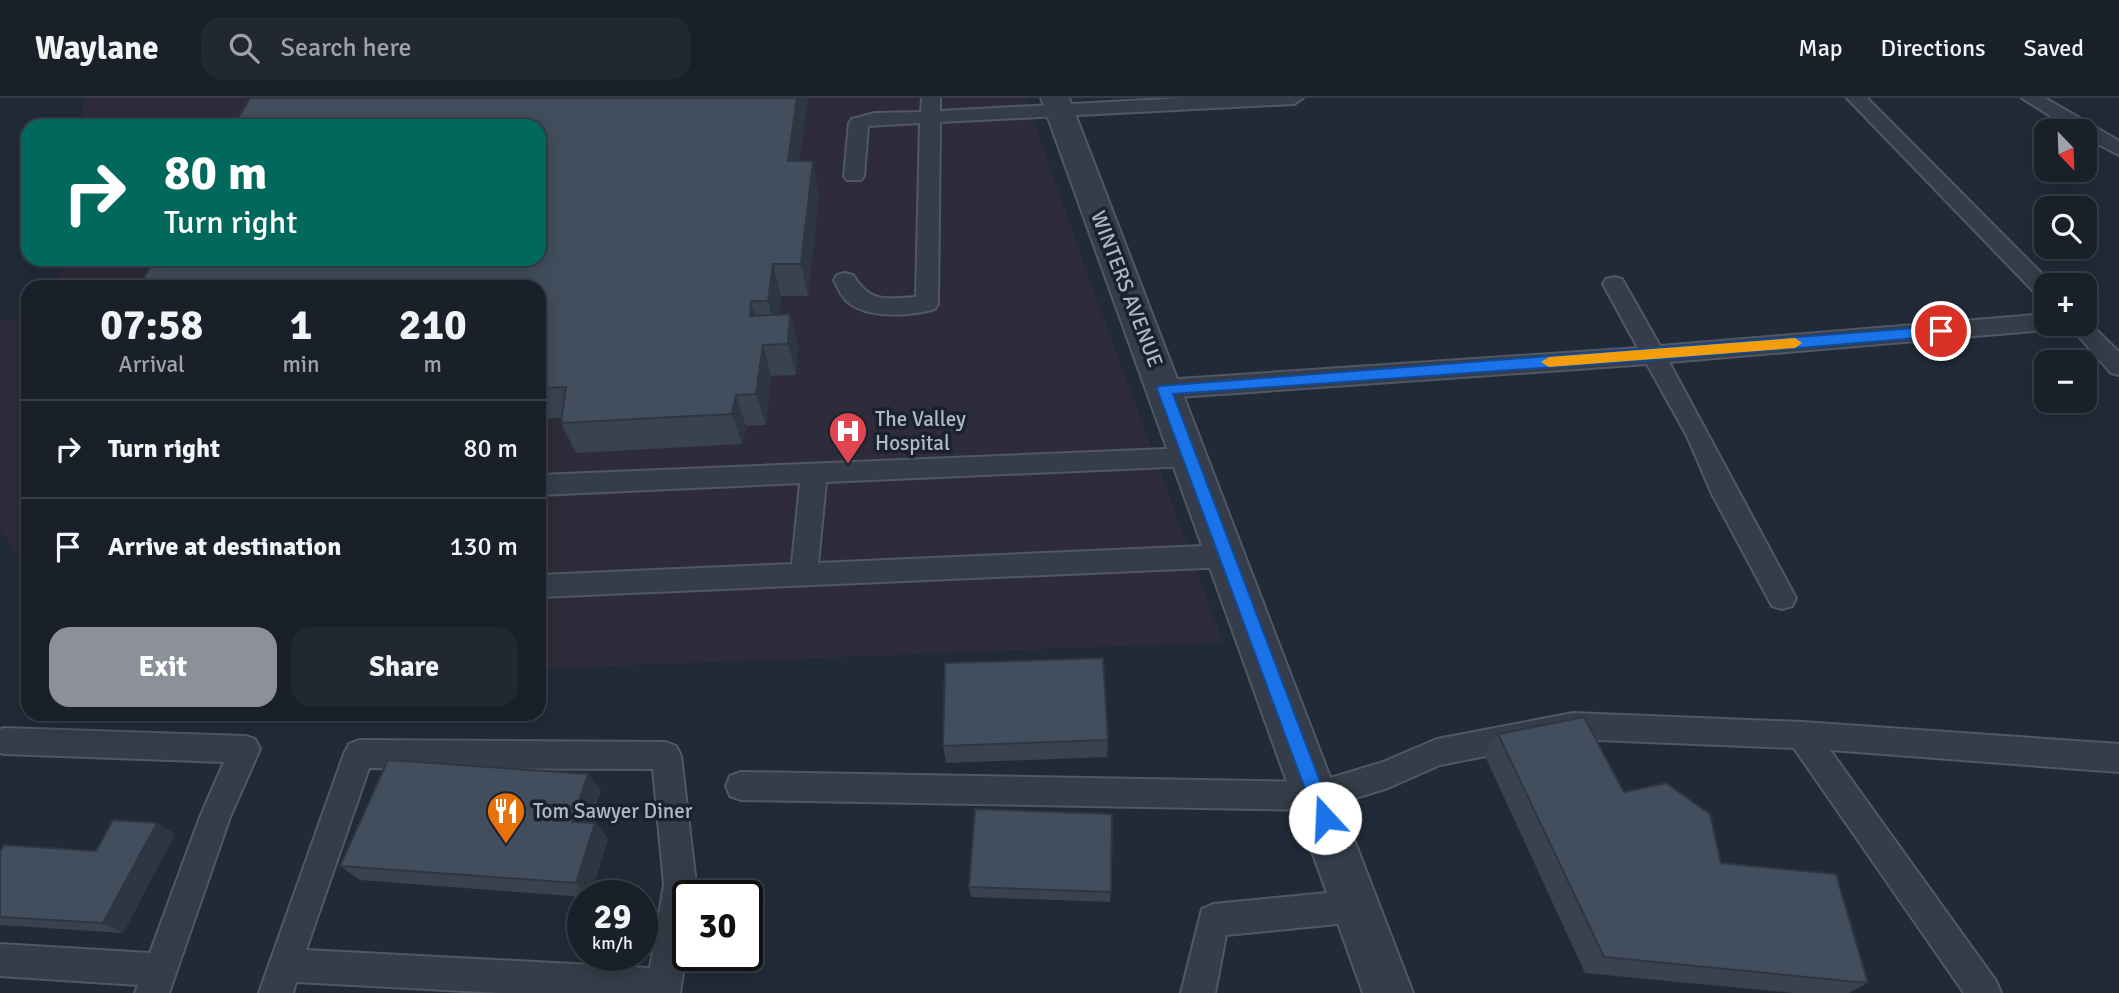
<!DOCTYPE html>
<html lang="en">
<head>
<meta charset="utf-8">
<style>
  body { margin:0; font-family:Signika,sans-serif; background:#222832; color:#f1f3f6; height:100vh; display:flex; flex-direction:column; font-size:26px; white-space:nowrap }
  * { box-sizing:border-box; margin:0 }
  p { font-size:23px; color:#9fa3a8 }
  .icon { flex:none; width:38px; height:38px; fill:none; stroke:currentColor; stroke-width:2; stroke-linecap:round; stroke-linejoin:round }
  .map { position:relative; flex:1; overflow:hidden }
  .drawer { position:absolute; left:21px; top:182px; width:525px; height:441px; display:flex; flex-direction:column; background:#19202a; border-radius:21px; box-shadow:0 4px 18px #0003,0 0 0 2px #373e47 }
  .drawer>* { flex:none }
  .hud { position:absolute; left:21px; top:21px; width:525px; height:147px; border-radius:21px; box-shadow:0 4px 18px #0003,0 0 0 2px #373e47; background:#00695c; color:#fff; overflow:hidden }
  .needle { width:46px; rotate:157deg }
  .tools { position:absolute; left:2034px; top:21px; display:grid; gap:14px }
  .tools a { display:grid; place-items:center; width:63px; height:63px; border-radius:14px; background:#19202a; box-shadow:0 4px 18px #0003,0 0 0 2px #373e47; font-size:35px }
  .speed { position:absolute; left:567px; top:782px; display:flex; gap:14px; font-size:35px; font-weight:700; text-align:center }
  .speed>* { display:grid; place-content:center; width:91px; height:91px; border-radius:50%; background:#19202a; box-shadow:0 4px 18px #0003,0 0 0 2px #373e47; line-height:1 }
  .speed small { font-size:18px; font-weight:400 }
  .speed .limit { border:4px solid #111; border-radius:10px; background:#fff; color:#111 }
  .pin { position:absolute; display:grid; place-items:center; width:60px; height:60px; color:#fff; margin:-30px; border:4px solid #fff; border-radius:50%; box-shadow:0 2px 7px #0007 }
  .me { position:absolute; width:77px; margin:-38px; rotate:340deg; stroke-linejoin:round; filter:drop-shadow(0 0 5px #0008) }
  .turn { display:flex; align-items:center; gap:24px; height:147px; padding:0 28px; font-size:32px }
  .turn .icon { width:91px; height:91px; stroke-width:2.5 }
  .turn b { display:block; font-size:49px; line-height:60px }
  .eta { display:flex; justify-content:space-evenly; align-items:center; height:119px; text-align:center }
  .eta b { font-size:42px; font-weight:700; line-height:49px }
  .cta { display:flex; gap:14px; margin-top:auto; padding:14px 28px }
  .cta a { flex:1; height:80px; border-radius:21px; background:#8c9099; color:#fff; font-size:28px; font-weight:700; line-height:80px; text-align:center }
  .cta a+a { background:#222832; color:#f1f3f6 }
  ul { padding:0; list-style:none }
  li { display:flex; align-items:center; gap:21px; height:98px; padding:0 28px; border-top:2px solid #373e47 }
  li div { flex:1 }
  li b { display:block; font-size:26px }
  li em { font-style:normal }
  header { display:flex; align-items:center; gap:42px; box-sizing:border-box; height:98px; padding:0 35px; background:#19202a; border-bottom:2px solid #373e47 }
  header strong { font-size:33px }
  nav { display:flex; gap:38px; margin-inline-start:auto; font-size:24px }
  .search { width:490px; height:63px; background:#222832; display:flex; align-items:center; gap:18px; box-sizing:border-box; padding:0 24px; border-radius:21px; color:#9fa3a8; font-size:26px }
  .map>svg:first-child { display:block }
  .medical { fill:#2e2c3a }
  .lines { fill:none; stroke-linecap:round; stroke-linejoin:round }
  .lane-casing { stroke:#4f5863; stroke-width:4 }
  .street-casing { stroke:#4f5863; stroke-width:4 }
  .lane { fill:#343d49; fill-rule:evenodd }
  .street { fill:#343d49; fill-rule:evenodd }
  .wall { fill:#394350 }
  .shaded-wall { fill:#2e3741 }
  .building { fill:#424e5d; stroke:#2e3741; stroke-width:2 }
  .route { fill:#1a73e8; stroke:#114b97; stroke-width:2 }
  .slow { fill:#f59e0b }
  .labels { text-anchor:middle; stroke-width:7; stroke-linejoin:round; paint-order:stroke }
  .street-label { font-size:21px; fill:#afb8c5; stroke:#1a222d }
  .poi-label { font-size:21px; fill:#afb8c5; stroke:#1a222d; text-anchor:start }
</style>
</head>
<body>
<header>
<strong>Waylane</strong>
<div class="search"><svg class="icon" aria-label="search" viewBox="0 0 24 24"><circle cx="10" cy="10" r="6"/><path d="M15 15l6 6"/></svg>Search here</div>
<nav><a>Map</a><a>Directions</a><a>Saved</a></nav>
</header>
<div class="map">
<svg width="2119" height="895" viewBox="0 0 2119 895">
  <rect width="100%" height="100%" fill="#212b38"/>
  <g class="medical">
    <polygon points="84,0 1026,0 1083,164 1223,544 539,571 539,189 56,189 60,161 539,161 539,28 80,28"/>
    <polygon points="28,216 28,475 0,431 0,224"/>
  </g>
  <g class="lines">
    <g class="lane-casing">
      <g id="lane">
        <path d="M922 0H940V13L1184 0H1303L1294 6 940 24 938 206 935 211C911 218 870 221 849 205 841 199 838 190 834 182L837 177 845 175 853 177C870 205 885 201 916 199L920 25 868 28 864 78 861 82H847L844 78 849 25 852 21 875 15 921 14Z"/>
        <polygon points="1847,0 1867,0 2053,187 2046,187 2046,200 2038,198"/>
        <polygon points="2022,0 2045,0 2119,43 2119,57 2084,39 2084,33 2074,33"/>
        <polygon points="1614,179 1622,181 1660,248 2046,216 2046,226 2056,226 2054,230 2046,232 1669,264 1796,500 1792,508 1782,511 1772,508 1712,396 1687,338 1647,266 1164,300 1156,297 1152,291 1156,285 1164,282 1638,250 1603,186 1606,181"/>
        <polygon points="2084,220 2119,254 2119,277 2111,275 2068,226 2084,226"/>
        <polygon points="1190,350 1199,352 1202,359 1199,366 1190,368 826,384 818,465 1227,447 1236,450 1240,458 1236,466 1227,469 539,499 539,477 792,466 800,385 539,397 539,377"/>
        <polygon points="1573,615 1802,624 2119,646 2119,674 1830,652 1996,883 2001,895 1964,895 1794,650 1573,641 1440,667 1388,690 1317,712 741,702 730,698 726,688 730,678 741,674 1317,684 1383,664 1437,641"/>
        <polygon points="4,630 245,638 255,641 260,651 230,719 169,895 135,895 138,887 0,878 0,846 150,855 200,719 224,664 4,656 0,655 0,631"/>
        <path d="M359 642 666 644 676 648 681 658 696 786 694 798H688V841L680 895H501L296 884 293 895H259L344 656 349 646ZM369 670 653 671 664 786 650 870 306 852Z"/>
        <polygon points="1357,792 1368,797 1373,808 1368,819 1357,824 1226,837 1215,895 1181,895 1202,811 1213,806"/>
      </g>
    </g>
    <g class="street-casing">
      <polygon id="street" points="1041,0 1069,0 1413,895 1363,895"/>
    </g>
    <use href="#lane" class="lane"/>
    <use href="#street" class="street"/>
  </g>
  <g class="wall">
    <polygon points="250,0 808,0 799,63 819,95 808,198 781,198 778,217 790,216 798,247 796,277 771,278 766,327 746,328 742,346 576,355 561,325 561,320 539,321 539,189"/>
    <polygon points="1498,636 1624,694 1721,765 1868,885 1849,895 1794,895 1585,875 1484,656"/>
    <polygon points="1108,642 1107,659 946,665 943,648"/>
    <polygon points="601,692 590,725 595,725 608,741 590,798 583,799 360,782 340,768"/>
    <polygon points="157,725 175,736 123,835 0,827 0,754 96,753"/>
    <polygon points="969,789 1111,794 1110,804 971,799"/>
  </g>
  <g class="shaded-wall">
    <polygon points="797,0 808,0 795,95 788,63"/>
    <polygon points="813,63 819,95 808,198 801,166"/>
    <polygon points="773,166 781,198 776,235 768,203"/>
    <polygon points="751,203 760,235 750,218"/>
    <polygon points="790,216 798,247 796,277 788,246"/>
    <polygon points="763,247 771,278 766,327 756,296"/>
    <polygon points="736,297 746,328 742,346 732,316"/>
    <polygon points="588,676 601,692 585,739 572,724"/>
    <polygon points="157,725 175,736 123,835 103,825"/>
    <polygon points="595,725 608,741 590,798 588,798 576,785"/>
  </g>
  <g class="building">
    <polygon points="250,0 797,0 788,63 813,63 801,166 773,166 768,203 751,203 750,218 790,216 788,246 763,247 756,296 736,297 732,316 561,325 566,289 539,290 539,189 138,189 155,161 539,161 539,28 233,28"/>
    <polygon points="1103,560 1108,642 943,648 945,565"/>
    <polygon points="1584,619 1624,694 1666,685 1710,716 1721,765 1836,776 1868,885 1604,859 1498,636"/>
    <polygon points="388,662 588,676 572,724 595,725 576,785 340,768"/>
    <polygon points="975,711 1112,716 1111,794 969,789"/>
    <polygon points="113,722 157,725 103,825 0,819 0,754 4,747 96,753"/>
  </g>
  <polygon class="route" points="1941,228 1948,233 1941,238 1654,262 1173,296 1334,720 1332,726 1325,729 1318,726 1157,291 1159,288"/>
  <polygon class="slow" points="1795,240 1802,245 1795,250 1549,269 1541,264 1549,259"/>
  <defs>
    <g id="hospital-pin" transform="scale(2.0125)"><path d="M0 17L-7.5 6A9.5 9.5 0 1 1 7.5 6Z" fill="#e0444e" stroke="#1a222d"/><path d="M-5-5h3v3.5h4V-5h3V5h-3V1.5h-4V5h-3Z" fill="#fff"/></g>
    <g id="restaurant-pin" transform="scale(2.0125)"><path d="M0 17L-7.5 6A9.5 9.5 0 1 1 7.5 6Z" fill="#e8710a" stroke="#1a222d"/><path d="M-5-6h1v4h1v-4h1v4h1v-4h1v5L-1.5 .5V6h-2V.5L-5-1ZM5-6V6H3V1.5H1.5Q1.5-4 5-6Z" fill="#fff"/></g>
  </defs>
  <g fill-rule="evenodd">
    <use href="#hospital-pin" x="848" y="333"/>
    <use href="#restaurant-pin" x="506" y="713"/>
  </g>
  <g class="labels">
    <g class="street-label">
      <text transform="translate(1127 191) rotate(69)" y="7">WINTERS AVENUE</text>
    </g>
    <g class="poi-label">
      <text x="875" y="328">The Valley<tspan x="875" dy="24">Hospital</tspan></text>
      <text x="533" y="720">Tom Sawyer Diner</text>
    </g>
  </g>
</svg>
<div class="tools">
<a><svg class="needle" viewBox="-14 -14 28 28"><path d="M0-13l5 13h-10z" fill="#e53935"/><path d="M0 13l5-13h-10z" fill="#9fa3a8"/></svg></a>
<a><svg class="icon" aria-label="search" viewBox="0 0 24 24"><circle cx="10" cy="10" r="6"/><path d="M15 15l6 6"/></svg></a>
<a>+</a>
<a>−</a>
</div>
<div class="speed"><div>29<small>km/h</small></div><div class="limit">30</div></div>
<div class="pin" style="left:1941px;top:233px;background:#d93025"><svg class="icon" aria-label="arrive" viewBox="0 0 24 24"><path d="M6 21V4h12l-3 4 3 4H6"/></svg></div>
<svg class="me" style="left:1325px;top:720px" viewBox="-20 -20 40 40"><circle r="19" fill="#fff"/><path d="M0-13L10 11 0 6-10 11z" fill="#1a73e8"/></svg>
<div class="hud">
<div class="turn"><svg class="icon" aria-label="right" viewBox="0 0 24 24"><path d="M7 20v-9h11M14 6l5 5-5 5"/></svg><div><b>80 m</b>Turn right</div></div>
</div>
<section class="drawer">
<div class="eta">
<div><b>07:58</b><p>Arrival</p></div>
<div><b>1</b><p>min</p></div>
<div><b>210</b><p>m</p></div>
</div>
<ul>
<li><svg class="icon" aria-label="right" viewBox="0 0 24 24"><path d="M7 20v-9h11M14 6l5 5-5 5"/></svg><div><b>Turn right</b></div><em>80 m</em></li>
<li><svg class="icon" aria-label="arrive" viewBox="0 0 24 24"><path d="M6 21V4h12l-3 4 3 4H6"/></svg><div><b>Arrive at destination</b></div><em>130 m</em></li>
</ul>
<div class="cta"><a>Exit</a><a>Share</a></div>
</section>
</div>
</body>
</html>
